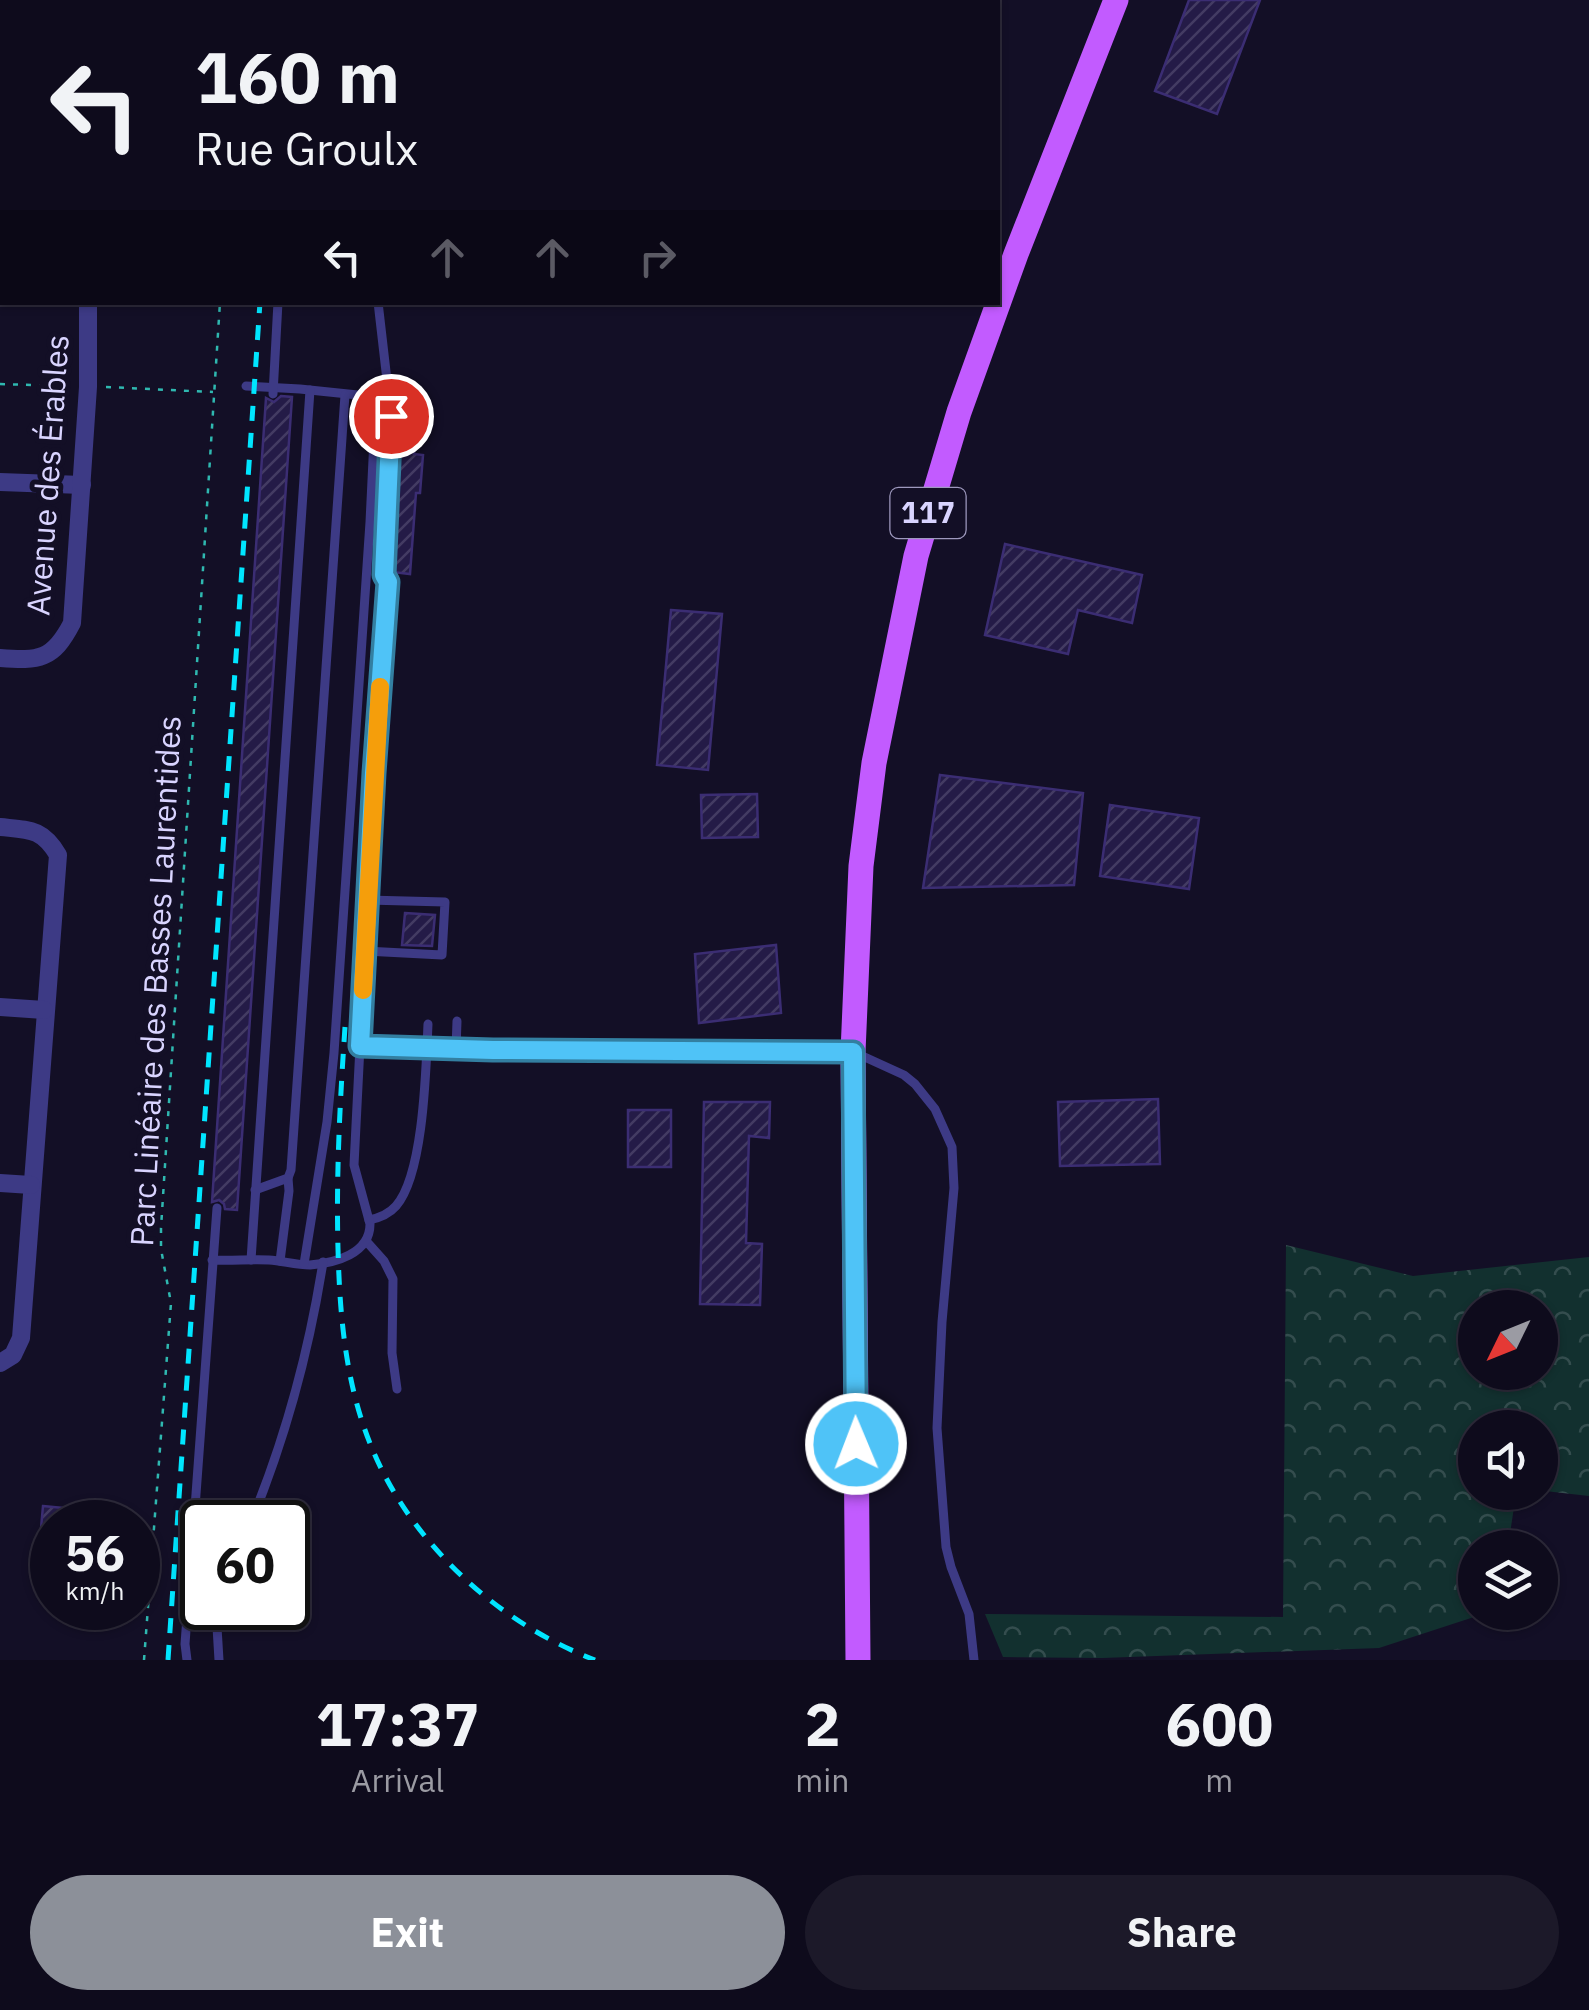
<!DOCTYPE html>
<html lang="en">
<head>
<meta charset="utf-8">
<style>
  body { margin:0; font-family:"IBM Plex Sans",sans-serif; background:#1c1929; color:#f1f3f6; height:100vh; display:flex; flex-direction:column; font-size:38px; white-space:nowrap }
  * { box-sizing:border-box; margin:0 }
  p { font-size:32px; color:#9b9ba3 }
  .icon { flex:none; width:55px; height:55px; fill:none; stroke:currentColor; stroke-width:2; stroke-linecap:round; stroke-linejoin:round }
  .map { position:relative; height:1660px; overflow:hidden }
  .side { display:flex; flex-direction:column; background:#0e0b1c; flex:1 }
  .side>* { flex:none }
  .hud { position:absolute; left:0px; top:0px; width:1000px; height:305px; box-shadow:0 2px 8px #0004,0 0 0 2px #2e2b3b; background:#0e0b1c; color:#f1f3f6; overflow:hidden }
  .needle { width:65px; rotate:227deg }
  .tools { position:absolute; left:1458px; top:1290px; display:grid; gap:20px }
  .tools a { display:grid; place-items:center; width:100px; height:100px; border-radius:50%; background:#0e0b1c; box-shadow:0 2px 8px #0004,0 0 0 2px #2e2b3b; font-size:50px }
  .speed { position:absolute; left:30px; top:1500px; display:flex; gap:20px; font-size:50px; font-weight:700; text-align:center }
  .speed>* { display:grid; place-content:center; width:130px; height:130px; border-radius:50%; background:#0e0b1c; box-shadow:0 2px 8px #0004,0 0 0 2px #2e2b3b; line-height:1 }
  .speed small { font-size:25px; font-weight:400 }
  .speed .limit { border:5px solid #111; border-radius:15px; background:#fff; color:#111 }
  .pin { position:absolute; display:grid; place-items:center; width:85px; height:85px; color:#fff; margin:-42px; border:5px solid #fff; border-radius:50%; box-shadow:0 2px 10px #0007 }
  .me { position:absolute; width:110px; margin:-55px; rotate:359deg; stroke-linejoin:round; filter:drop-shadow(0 0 8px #0008) }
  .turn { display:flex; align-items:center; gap:35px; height:210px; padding:0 30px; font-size:45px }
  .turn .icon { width:130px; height:130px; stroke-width:2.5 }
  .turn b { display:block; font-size:70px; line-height:85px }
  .lanes { display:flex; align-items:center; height:95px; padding:0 30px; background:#0003; justify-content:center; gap:50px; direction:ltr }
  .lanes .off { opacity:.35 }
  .eta { display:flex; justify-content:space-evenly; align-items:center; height:170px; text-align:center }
  .eta b { font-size:60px; font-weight:700; line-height:70px }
  .button { display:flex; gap:20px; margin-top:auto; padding:20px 30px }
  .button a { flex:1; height:115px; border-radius:60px; background:#8c9099; color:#fff; font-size:40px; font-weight:700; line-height:115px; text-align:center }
  .button a+a { background:#1c1929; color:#f1f3f6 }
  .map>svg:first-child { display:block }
  .forest { fill:url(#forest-crowns); fill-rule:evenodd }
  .building { fill:url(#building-hatch); stroke:#3b2d73; stroke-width:2.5 }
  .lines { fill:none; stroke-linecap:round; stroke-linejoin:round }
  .path { stroke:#2fb8b0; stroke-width:2.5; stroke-dasharray:5 8; stroke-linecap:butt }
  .service { stroke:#3d3a85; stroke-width:9 }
  .minor { stroke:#3d3a85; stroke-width:18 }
  .primary { stroke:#c25bff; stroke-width:25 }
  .rail { stroke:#00e5ff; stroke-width:5; stroke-dasharray:15 12; stroke-linecap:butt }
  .route-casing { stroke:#337fa1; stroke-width:25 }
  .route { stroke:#4fc3f7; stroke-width:18 }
  .slow { stroke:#f59e0b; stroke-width:18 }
  .labels { text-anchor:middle; stroke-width:10; stroke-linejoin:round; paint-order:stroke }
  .shield { fill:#130f26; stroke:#9e99be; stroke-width:2.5 }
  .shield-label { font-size:30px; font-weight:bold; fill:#d9d4ff }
  .street-label { font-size:32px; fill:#d9d4ff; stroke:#130f26 }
</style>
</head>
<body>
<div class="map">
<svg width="1589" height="1660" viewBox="0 0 1589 1660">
  <defs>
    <pattern id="forest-crowns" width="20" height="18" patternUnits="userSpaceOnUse" patternTransform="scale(2.5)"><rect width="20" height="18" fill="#12302f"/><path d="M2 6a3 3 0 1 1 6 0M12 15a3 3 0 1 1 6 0" fill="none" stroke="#344d4e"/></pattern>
    <pattern id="building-hatch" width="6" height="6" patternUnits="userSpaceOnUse" patternTransform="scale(2.5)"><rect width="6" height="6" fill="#241b47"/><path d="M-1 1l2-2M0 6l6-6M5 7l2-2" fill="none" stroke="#433b63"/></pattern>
  </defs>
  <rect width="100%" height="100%" fill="#130f26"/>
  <path class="forest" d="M1286 1245 1413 1276 1589 1257V1496L1545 1491 1514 1507 1508 1547 1475 1548V1612L1478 1613 1474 1617 1379 1648 1102 1658 1003 1657 985 1614 1283 1617ZM1475 1308H1540V1372H1475ZM1475 1428H1540V1492H1475Z"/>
  <g class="building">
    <polygon points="1189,0 1260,0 1217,114 1155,91"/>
    <polygon points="281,396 292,397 237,1210 225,1209 224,1204 219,1200 212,1202 266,398 274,402"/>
    <polygon points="399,428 416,429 414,454 423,455 420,493 416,493 410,574 392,572"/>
    <polygon points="1005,544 1142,575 1132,623 1078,610 1068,654 985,635"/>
    <polygon points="671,610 722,614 708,770 657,765"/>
    <polygon points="940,775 1083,793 1074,885 923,888"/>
    <polygon points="757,794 758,837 702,838 701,795"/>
    <polygon points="1110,805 1199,818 1189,889 1100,876"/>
    <polygon points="405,913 435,915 432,946 402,945"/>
    <polygon points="776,945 781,1013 699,1023 695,954"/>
    <polygon points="1158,1099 1160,1164 1060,1166 1058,1102"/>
    <polygon points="704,1102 770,1102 769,1138 749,1136 746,1243 762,1244 760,1305 700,1304"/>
    <rect x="628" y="1110" width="43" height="57"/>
    <polygon points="43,1506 115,1513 115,1522 52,1522 52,1563 38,1562"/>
  </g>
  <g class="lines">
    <g class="path">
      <polyline points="240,2 240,0"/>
      <polyline points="0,384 68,386"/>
      <polyline points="106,387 213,392"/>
      <polyline points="144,1660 171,1303 161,1249 161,1228 220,302"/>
    </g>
    <g class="service">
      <polyline points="322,0 322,2"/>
      <polyline points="381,0 381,2"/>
      <polyline points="378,302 391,415 384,575 388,582 374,773 360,1046 442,1049"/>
      <polyline points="246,386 300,389 377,397"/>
      <polyline points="273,394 278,302"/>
      <polyline points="365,951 442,955 445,902 367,900"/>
      <polyline points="456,1049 457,1021"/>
      <polyline points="858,1054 904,1075 915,1084 935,1109 952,1147 954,1188 942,1322 937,1428 946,1547 951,1567 969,1614 974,1660"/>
      <polyline points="255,1190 288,1178 291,1170 345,395"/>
      <path d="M369 1220C379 1218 389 1214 396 1206 424 1174 426 1067 428 1024"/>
      <polyline points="367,1242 384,1261 393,1279 392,1353 397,1389"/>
      <path d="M212 1260C232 1261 250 1259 269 1260 283 1261 296 1265 310 1265 335 1263 370 1254 370 1224L354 1165 360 1046"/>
      <polyline points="251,1260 310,390"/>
      <polyline points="280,1261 289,1191 288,1178"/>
      <polyline points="304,1264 327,1122 334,1053 370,522 376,397"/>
      <path d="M251 1522C285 1439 309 1352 323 1262"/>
      <polyline points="219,1608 217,1627 219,1660"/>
      <polyline points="187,1660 185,1644 217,1208"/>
    </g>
    <g class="minor">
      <polyline points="89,2 89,0"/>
      <polyline points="0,482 82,485"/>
      <path d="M0 658C39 661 53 660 72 623L88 387V302"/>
      <path d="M0 827C29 830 42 828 58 855L21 1338 13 1355 0 1363"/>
      <polyline points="0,1007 44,1010"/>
      <polyline points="442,1049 853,1052"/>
      <polyline points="0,1183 31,1185"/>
    </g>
    <polyline class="primary" points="858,1660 853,1052 861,866 874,763 916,556 959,412 1016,254 1116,0"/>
    <g class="rail">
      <polyline points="280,2 280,0"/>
      <path d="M345 1027C340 1101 336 1175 338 1249 341 1370 358 1466 444 1558 486 1603 538 1638 595 1660"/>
      <polyline points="168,1660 260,302"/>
    </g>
  </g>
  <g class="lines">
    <g class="route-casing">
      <polyline id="route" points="391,416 384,575 388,582 374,773 360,1046 493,1050 853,1052 856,1444"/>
    </g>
    <use href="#route" class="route"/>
    <polyline class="slow" points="363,990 380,687"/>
  </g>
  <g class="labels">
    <rect class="shield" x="890.5" y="488" width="75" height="50" rx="8"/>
    <g class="shield-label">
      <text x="928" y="523">117</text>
    </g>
    <g class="street-label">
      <text transform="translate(48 475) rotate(-86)" y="11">Avenue des Érables</text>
      <text transform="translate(156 981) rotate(-87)" y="11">Parc Linéaire des Basses Laurentides</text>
    </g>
  </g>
</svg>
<div class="tools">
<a><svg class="needle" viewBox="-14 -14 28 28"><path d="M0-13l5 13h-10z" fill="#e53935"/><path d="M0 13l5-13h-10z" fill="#9b9ba3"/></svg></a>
<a><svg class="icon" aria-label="sound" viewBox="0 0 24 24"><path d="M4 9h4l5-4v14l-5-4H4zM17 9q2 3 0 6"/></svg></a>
<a><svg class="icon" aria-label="layers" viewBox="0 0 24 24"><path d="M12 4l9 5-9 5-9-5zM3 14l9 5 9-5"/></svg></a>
</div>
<div class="speed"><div>56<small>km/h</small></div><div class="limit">60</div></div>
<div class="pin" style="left:391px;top:416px;background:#d93025"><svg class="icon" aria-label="arrive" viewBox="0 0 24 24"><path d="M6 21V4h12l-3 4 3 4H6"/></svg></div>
<svg class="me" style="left:856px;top:1444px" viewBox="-20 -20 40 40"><circle r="17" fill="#4fc3f7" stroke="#fff" stroke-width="3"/><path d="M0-11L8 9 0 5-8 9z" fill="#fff"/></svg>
<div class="hud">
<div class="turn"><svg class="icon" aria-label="left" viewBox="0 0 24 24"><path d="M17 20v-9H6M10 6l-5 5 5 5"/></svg><div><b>160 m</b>Rue Groulx</div></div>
<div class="lanes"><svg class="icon" aria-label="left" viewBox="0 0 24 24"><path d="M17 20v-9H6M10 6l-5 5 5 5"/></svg><svg class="icon off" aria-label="ahead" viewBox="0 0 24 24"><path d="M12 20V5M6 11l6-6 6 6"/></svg><svg class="icon off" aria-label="ahead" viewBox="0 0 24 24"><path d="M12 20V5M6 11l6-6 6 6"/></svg><svg class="icon off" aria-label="right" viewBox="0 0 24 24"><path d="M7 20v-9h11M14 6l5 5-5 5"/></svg></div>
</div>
</div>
<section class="side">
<div class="eta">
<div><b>17:37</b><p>Arrival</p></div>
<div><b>2</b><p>min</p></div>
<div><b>600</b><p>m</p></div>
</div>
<div class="button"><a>Exit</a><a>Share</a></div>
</section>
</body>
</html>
